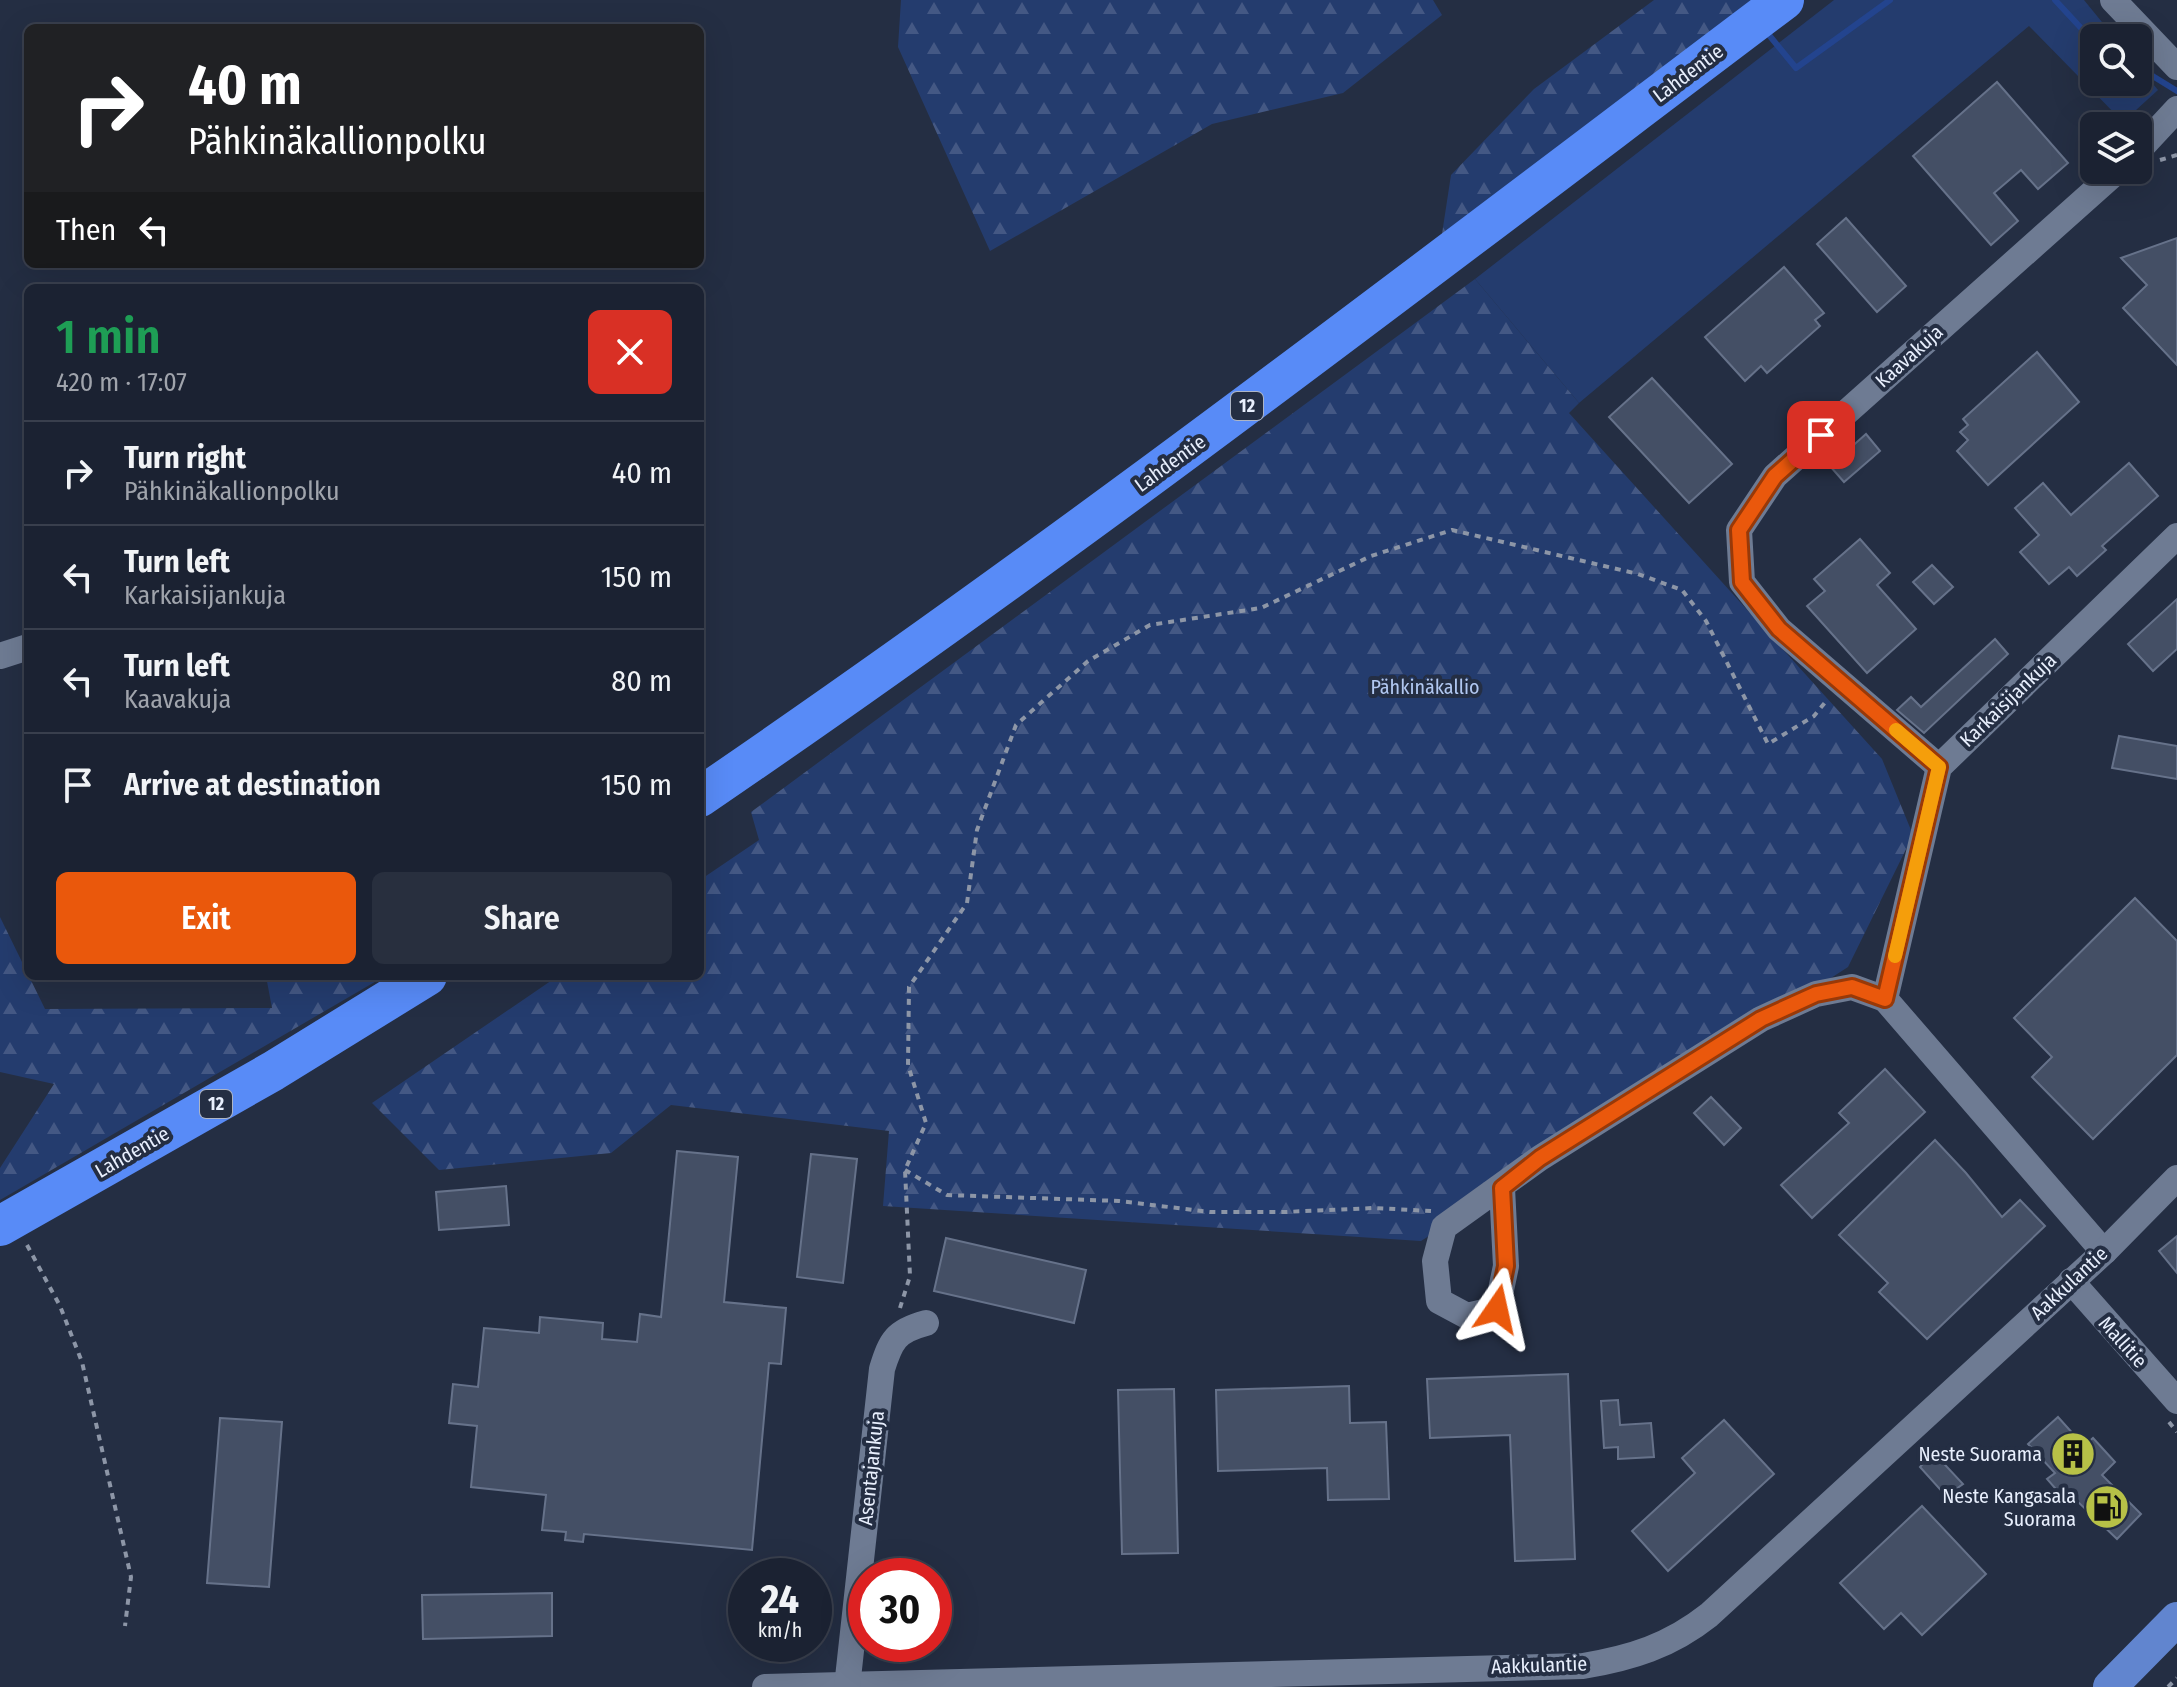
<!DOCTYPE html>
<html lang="en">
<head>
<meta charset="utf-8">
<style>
  body { margin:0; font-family:"Fira Sans Condensed",sans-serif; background:#282f3e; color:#f1f3f6; height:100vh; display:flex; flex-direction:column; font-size:30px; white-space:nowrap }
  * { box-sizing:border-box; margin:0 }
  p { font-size:26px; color:#a0a4ac }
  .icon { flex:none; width:44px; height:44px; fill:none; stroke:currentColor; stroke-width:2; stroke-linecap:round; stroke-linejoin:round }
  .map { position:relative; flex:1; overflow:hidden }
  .side { position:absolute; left:24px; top:284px; width:680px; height:696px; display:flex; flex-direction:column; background:#1b2232; border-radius:12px; box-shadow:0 8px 32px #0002,0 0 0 2px #393f4d }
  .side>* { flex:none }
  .banner { position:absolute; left:24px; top:24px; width:680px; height:244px; border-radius:12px; box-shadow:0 8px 32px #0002,0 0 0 2px #393f4d; background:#202124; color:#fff; overflow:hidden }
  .tools { position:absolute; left:2080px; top:24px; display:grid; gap:16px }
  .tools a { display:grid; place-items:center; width:72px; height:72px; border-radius:12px; background:#1b2232; box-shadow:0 8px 32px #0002,0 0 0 2px #393f4d; font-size:40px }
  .speed { position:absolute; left:728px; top:1558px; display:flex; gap:16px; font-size:40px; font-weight:700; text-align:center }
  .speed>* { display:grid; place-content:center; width:104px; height:104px; border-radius:50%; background:#1b2232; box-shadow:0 8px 32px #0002,0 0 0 2px #393f4d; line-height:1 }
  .speed small { font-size:20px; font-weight:400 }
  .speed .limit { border:12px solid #d22; background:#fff; color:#111 }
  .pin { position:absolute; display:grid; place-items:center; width:68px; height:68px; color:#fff; margin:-34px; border-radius:16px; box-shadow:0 4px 12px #0006 }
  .me { position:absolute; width:88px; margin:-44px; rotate:11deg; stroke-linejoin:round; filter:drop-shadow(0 0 6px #0008) }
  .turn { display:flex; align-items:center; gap:28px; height:168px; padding:0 32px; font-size:36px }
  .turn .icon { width:104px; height:104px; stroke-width:2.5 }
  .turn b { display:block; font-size:56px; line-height:68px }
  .then { display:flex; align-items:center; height:76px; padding:0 32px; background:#0003; gap:16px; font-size:30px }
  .round { display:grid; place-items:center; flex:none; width:84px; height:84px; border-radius:12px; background:#282f3e }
  .headline { display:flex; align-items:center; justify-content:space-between; height:136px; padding:0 32px }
  h1 { font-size:48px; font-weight:600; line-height:60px; color:#1e9e55 }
  .cta { display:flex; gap:16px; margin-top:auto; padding:16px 32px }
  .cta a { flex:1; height:92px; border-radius:12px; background:#ea580c; color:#fff; font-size:32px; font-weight:600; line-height:92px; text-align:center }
  .cta a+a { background:#282f3e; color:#f1f3f6 }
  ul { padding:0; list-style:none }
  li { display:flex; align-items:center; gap:24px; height:104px; padding:0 32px; border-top:2px solid #393f4d }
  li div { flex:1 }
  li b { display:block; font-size:30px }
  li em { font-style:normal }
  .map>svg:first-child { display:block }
  .green { fill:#243c6e }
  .forest { fill:url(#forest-firs) }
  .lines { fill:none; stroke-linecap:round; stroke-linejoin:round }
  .stream { stroke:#23448e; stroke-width:6 }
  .building { fill:#444f65; stroke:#66728a; stroke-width:2 }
  .path { stroke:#8d96a7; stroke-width:4; stroke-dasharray:6 6; stroke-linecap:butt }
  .minor { stroke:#6e7b93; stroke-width:26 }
  .major { stroke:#6185cf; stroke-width:34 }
  .highway { stroke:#588bf7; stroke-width:40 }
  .route-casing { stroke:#983908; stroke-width:20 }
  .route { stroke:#ea580c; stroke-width:14 }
  .slow { stroke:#f59e0b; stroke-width:14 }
  .labels { text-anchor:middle; stroke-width:8; stroke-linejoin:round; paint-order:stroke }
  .shield { fill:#242e43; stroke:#adb5c5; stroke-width:2 }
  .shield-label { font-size:18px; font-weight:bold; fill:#e8effd }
  .street-label { font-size:20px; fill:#e8effd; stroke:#242e43 }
  .park-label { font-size:20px; fill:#b1c7f0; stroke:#242e43 }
  .poi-label { font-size:20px; fill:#e8effd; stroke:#242e43; text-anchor:end }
</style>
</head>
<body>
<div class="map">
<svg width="2177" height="1687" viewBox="0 0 2177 1687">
  <defs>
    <pattern id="forest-firs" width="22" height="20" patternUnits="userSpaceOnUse" patternTransform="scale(2)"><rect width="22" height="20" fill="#243c6e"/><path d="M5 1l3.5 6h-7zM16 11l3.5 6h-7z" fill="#445884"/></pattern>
  </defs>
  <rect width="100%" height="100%" fill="#242e43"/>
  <polygon class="green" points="1834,0 2084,0 2115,38 2094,38 2094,82 2138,82 2138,66 2158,90 2123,122 2029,26 1579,403 1475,279"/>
  <g class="forest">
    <polygon points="901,0 1433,0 1442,15 1343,93 1212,124 990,251 898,47"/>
    <polygon points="1654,0 1758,0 1440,247 1451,175 1534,89"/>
    <polygon points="1475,279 1579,403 1569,413 1882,759 1913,835 1848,967 1421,1241 883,1206 889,1131 671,1105 611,1153 439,1170 372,1103 558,976 700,976 700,880 759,840 751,812"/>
    <polygon points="0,917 45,1009 272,1008 266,976 385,976 0,1200 0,1168 54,1084 0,1072"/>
  </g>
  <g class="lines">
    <g class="stream">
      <polyline points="2055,0 2094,42"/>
      <polyline points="1769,35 1796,68 1890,0"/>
      <polyline points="2138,67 2177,91"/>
    </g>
  </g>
  <g class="building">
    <polygon points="1997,82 2068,163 2038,189 2021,170 1994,193 2018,221 1991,245 1913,156"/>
    <polygon points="1846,218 1906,286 1877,312 1817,244"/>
    <polygon points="2177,238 2177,365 2123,308 2147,285 2121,258"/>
    <polygon points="1784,267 1824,313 1815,320 1820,326 1767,373 1761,366 1745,381 1705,337"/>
    <polygon points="2037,352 2079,402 1988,485 1957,451 1968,440 1960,432 1968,425 1963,419"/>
    <polygon points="1652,378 1732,464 1689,503 1609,417"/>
    <polygon points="1866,434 1880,451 1844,482 1830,466"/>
    <polygon points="2129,463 2158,496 2102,546 2106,550 2077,576 2069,567 2049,584 2020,552 2039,535 2015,508 2043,483 2071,515"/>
    <polygon points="1860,539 1890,573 1877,585 1916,629 1867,673 1807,606 1825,591 1814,579"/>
    <polygon points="1932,565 1953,587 1934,604 1913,582"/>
    <polygon points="2177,599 2177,649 2153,671 2128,644"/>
    <polygon points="1995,639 2008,654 1924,733 1897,710 1911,697 1921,707"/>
    <polygon points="2119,736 2177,746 2177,779 2112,768"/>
    <polygon points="2135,898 2177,941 2177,1055 2093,1139 2032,1077 2052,1057 2014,1018"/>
    <polygon points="1885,1069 1925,1112 1812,1218 1781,1185 1849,1123 1839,1113"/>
    <polygon points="1711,1097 1741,1128 1724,1145 1694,1113"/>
    <polygon points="1935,1140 1966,1173 2002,1217 2020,1200 2045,1226 1927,1339 1879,1292 1888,1283 1839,1235"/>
    <polygon points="677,1151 738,1157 724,1302 786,1308 781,1364 769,1363 752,1550 584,1534 583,1542 565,1540 566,1532 542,1530 546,1495 471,1487 477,1426 449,1423 453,1384 478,1387 484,1328 539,1333 540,1317 603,1323 602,1339 637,1342 640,1314 661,1317"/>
    <polygon points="811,1154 857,1159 843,1283 797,1277"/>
    <polygon points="506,1186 509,1225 439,1230 436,1192"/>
    <polygon points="2177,1236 2177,1273 2159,1251"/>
    <polygon points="946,1238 1086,1270 1074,1323 934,1291"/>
    <polygon points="1568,1374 1575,1559 1515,1561 1510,1435 1430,1438 1427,1379"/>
    <polygon points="1349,1386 1350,1423 1386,1422 1389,1499 1328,1500 1327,1468 1218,1471 1216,1390"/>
    <polygon points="1174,1389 1178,1553 1122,1554 1118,1390"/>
    <polygon points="1618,1400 1620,1425 1651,1423 1654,1457 1618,1459 1618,1447 1604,1448 1601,1401"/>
    <polygon points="2058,1417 2084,1446 2093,1438 2115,1462 2102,1475 2141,1514 2117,1539 2075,1499 2069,1504 2047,1479 2055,1473 2028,1444"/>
    <polygon points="220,1418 282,1422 269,1587 207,1583"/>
    <polygon points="1724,1420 1774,1474 1668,1571 1632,1531 1695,1473 1682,1458"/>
    <polygon points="1933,1452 1963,1484 1946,1496 1920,1467"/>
    <polygon points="1922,1506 1986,1574 1922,1635 1901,1613 1884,1629 1840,1583"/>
    <polygon points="552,1593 552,1636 423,1639 422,1595"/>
  </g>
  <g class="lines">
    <g class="path">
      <polyline points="2160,160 2177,155"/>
      <polyline points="905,1170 947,1195 1119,1201 1210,1212 1285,1212 1374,1208 1431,1211"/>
      <polyline points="27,1245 60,1306 82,1362 131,1577 125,1626"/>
      <polyline points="900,1308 910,1276 905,1170 926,1123 908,1065 909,987 967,903 977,830 1016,725 1088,661 1150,625 1261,608 1371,556 1452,530 1638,574 1682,590 1706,621 1768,744 1814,716 1827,700"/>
      <polyline points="2169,1422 2177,1432"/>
      <polyline points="2168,1687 2177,1678"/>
    </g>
    <g class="minor">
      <polyline points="2113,0 2177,67"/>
      <polyline points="2138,151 2177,109"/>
      <polyline points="0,656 28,647"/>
      <polyline points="1939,767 1779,629 1742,582 1739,530 1775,476 2118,170"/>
      <polyline points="1502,1188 1506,1266 1497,1309 1467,1316 1439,1301 1435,1261 1444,1227 1540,1158 1761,1019 1816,994 1852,987 1885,999"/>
      <polyline points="2104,1252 1885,999 1939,767 2177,536"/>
      <polyline points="2071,1281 2177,1401"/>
      <path d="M765 1687 1583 1666C1631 1658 1670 1646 1709 1615L2104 1252 2177 1178"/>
      <path d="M847 1687 882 1369C891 1340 896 1331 926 1323"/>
    </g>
    <polyline class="major" points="2110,1687 2177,1619"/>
    <g class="highway">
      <path d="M700 797C1071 544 1426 270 1784 0"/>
      <polyline points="0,1226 273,1071 427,976"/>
    </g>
  </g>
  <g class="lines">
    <g class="route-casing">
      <polyline id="route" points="1497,1309 1506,1266 1502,1188 1540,1158 1761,1019 1816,994 1852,987 1885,999 1939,767 1779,629 1742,582 1739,530 1775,476 1821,435"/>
    </g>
    <use href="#route" class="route"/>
    <polyline class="slow" points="1895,956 1939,767 1896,730"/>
  </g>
  <defs>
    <g id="building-disc" transform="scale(2.3)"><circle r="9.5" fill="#b7c147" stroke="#242e43"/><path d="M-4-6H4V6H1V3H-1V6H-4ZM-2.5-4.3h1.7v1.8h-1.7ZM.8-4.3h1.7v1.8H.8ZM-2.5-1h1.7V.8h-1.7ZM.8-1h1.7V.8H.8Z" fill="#111"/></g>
    <g id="fuel-disc" transform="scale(2.3)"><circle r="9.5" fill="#b7c147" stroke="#242e43"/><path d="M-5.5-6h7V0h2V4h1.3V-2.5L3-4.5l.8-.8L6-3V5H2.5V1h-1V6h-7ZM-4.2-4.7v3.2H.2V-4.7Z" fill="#111"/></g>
  </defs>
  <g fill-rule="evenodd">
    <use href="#building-disc" x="2073" y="1454"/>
    <use href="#fuel-disc" x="2107" y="1507"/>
  </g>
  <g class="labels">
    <g class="shield">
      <rect x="1231" y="392" width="32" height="28" rx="6"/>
      <rect x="200" y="1090" width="32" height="28" rx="6"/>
    </g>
    <g class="shield-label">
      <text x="1247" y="412">12</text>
      <text x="216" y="1110">12</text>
    </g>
    <g class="street-label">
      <text transform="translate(1688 73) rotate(-37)" y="7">Lahdentie</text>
      <text transform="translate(1909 356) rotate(-42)" y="7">Kaavakuja</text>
      <text transform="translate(1170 463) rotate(-36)" y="7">Lahdentie</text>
      <text transform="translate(2008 700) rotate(-44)" y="7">Karkaisijankuja</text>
      <text transform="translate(132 1152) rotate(-30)" y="7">Lahdentie</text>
      <text transform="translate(2069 1283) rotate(-43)" y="7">Aakkulantie</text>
      <text transform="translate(2123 1342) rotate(48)" y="7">Mallitie</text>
      <text transform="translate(871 1468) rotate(-84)" y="7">Asentajankuja</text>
      <text transform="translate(1539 1665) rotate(-2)" y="7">Aakkulantie</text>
    </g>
    <g class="park-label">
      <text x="1425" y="694">Pähkinäkallio</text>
    </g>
    <g class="poi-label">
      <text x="2042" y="1461">Neste Suorama</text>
      <text x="2076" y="1503">Neste Kangasala<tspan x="2076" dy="23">Suorama</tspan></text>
    </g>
  </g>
</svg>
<div class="tools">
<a><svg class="icon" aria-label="search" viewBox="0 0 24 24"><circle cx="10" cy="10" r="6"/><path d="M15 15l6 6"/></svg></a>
<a><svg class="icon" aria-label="layers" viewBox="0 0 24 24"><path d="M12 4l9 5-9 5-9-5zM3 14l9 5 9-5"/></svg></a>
</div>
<div class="speed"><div>24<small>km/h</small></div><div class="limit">30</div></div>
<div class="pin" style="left:1821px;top:435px;background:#d93025"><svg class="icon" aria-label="arrive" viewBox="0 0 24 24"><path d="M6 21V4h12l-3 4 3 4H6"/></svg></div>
<svg class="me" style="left:1497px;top:1309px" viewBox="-20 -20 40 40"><path d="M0-17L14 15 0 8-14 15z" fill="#ea580c" stroke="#fff" stroke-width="4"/></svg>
<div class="banner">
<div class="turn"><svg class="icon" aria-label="right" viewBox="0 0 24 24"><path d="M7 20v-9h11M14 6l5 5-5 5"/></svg><div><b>40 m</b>Pähkinäkallionpolku</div></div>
<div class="then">Then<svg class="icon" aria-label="left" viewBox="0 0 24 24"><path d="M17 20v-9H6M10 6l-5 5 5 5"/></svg></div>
</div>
<section class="side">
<div class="headline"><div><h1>1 min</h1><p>420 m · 17:07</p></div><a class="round" style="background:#d93025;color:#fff"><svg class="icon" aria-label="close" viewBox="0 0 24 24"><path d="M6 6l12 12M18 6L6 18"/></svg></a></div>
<ul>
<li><svg class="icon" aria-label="right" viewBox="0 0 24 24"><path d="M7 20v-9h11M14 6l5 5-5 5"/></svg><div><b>Turn right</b><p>Pähkinäkallionpolku</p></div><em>40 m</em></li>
<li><svg class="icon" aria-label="left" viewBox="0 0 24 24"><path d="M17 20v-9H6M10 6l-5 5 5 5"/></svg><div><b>Turn left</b><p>Karkaisijankuja</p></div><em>150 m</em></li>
<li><svg class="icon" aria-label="left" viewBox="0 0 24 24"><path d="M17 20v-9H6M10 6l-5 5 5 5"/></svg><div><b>Turn left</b><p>Kaavakuja</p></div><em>80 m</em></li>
<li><svg class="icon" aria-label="arrive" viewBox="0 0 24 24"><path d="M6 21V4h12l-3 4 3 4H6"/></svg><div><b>Arrive at destination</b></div><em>150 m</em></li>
</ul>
<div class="cta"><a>Exit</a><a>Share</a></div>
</section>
</div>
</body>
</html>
